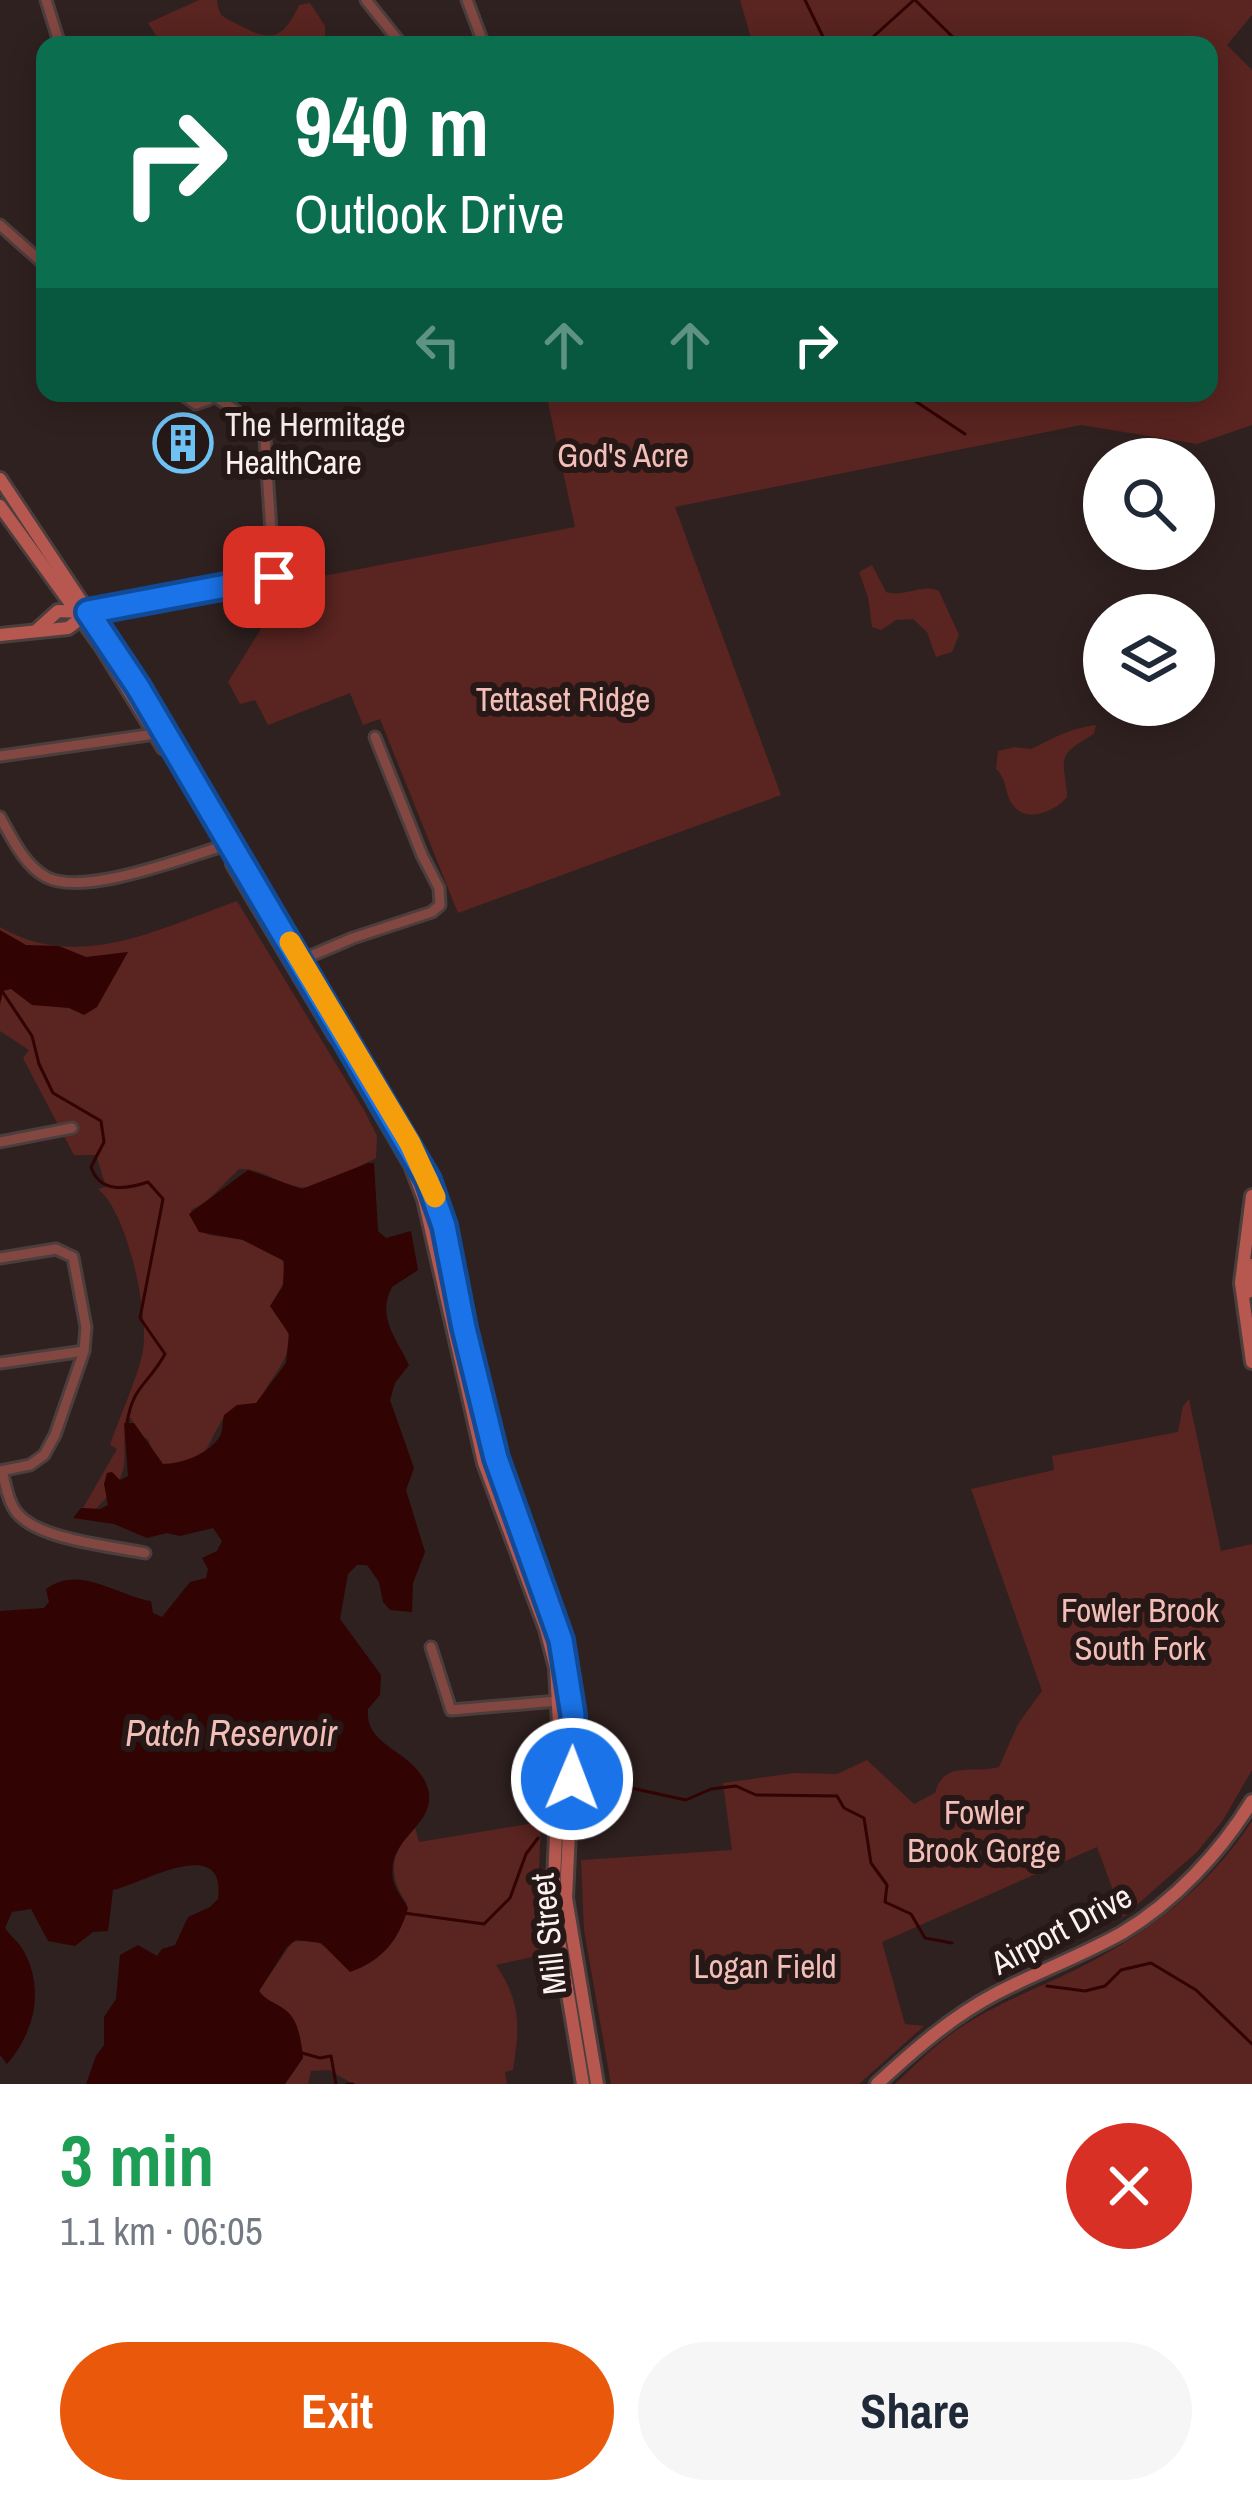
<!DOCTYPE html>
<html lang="en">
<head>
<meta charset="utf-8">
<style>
  body { margin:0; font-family:"Archivo Narrow",sans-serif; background:#f6f6f7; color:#1f2937; height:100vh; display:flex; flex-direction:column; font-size:45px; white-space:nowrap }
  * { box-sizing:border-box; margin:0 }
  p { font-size:39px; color:#747a83 }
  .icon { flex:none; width:66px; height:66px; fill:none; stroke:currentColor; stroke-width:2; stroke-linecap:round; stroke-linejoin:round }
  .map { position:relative; height:2084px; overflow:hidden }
  .sheet { display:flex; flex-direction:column; background:#fff; flex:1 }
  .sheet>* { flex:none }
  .guide { position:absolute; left:36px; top:36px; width:1182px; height:366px; border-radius:24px; box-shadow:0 6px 30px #0003; background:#0b6e4f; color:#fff; overflow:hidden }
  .fabs { position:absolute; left:1083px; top:438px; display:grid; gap:24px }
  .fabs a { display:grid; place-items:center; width:132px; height:132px; border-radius:50%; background:#fff; box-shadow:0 6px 30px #0003; font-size:60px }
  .pin { position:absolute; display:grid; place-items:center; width:102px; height:102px; color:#fff; margin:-51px; border-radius:24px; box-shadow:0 6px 18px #0006 }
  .me { position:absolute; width:132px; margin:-66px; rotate:1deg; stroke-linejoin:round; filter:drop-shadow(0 0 9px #0008) }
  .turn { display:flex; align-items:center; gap:42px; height:252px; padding:0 60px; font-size:54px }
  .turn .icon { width:156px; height:156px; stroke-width:2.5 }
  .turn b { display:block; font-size:84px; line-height:102px }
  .lanes { display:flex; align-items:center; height:114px; padding:0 60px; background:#0003; justify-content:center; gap:60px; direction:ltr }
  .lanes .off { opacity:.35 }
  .round { display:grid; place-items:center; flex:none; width:126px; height:126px; border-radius:63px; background:#f6f6f7 }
  .head { display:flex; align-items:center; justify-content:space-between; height:204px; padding:0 60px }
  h1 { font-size:72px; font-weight:700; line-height:90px; color:#1e9e55 }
  .cta { display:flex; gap:24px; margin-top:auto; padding:24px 60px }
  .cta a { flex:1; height:138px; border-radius:72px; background:#ea580c; color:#fff; font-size:48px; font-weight:700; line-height:138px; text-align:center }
  .cta a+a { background:#f6f6f7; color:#1f2937 }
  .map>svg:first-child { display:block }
  .green { fill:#5a2420 }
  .water { fill:#310303 }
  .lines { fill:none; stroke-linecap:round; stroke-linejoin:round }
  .stream { stroke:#310303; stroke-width:3 }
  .street-casing { stroke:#4c3e3d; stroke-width:15 }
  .secondary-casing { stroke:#4c3e3d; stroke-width:18 }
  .street { stroke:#834741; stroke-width:9 }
  .secondary { stroke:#b6584f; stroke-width:12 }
  .route-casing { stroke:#114b97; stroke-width:30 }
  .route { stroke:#1a73e8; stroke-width:21 }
  .slow { stroke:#f59e0b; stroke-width:21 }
  .labels { text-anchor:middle; stroke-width:12; stroke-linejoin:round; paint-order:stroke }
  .poi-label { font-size:33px; fill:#fbf1f0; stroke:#251816; text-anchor:start }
  .park-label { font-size:33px; fill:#f2beb7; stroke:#251816 }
  .street-label { font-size:33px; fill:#fbf1f0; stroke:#251816 }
  .water-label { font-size:36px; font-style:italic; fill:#f3beb8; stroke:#251816 }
</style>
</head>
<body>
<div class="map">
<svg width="1252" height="2084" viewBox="0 0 1252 2084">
  <rect width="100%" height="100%" fill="#2f2120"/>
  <g class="green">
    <path d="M199 0H217C219 14 220 15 231 21 264 38 280 48 299 5L310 3 325 26V37L313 45H162L148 23Z"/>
    <polygon points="740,0 1252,0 1252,15 1227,45 1252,70 1252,425 1197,444 1081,425 675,507 781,795 458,913 380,719 363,725 350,693 268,725 255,700 240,704 228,682 267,619 252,590 575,527 547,398 562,393 1209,393 1209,45 753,45"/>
    <path d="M872 565 886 592C905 598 922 583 939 591L959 635 952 652 936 657 927 632 913 619 896 620 881 630 872 627 868 597 859 572Z"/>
    <path d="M1096 725 1094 734C1053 757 1065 758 1067 797 1056 811 1027 824 1013 805 1004 793 1008 780 996 769L998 751 1015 747 1031 749C1054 738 1070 728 1096 725Z"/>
    <path d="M237 901 364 1110 377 1136 376 1158C352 1169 322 1193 294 1186 274 1181 261 1168 239 1169L207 1201 191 1210 192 1219 208 1235 240 1239 281 1256 287 1276 273 1302C276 1312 284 1319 287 1329 296 1360 268 1376 260 1402L222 1420C203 1452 209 1462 164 1466L157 1462 148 1439 139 1436 131 1418H126C120 1467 136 1468 96 1509L83 1508 117 1449 110 1445C120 1416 134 1386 142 1356 151 1320 128 1212 98 1189L106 1187 96 1155H74L23 1058 29 1050 0 1031V927C78 973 161 928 237 901Z"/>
    <path d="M1189 1399 1221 1551 1252 1544V1770L1223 1820 1197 1852 1123 1917 1097 1847 882 1942 905 2024 924 2026 859 2084H611L584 1930 581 1860 732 1850 723 1783 795 1773 837 1774 867 1760 914 1804 935 1793C944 1760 972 1774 999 1767L1018 1724 1042 1691 971 1489 1054 1470 1052 1456 1178 1432 1183 1406Z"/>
    <path d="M1252 1821V2084H895C915 2065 935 2045 958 2029 995 2004 1036 1989 1075 1970 1146 1935 1208 1888 1252 1821Z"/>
    <path d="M541 1822 538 1892 546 1954 496 1965C521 2002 520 2026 513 2070L505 2072 507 2084H353L329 2070 311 2071 308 2084H285L303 2058C301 2041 298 2020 284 2009 274 2001 266 2001 259 1991L292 1942 314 1940 327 1948 407 1904C387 1875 390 1851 415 1828L419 1842Z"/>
  </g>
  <g class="water">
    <polygon points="0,930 26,945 59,946 86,957 128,952 97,1007 84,1015 69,1008 32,1005 11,989 3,991 0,1005"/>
    <path d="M368 1163H374L378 1231 386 1238 411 1231 418 1270 392 1287C376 1317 397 1339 409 1365L395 1383 390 1400 414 1468 406 1490 425 1552 413 1583 412 1612 390 1610 383 1602 379 1582 367 1565H357L348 1574 340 1619 381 1675 380 1695 368 1709C364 1749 416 1749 428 1789 438 1827 382 1838 394 1883 397 1892 404 1900 408 1908 399 1940 382 1961 350 1972L321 1943 296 1940 287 1947 259 1991C266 2001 274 2002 284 2009 299 2019 301 2041 303 2058L285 2084H86L96 2056 104 2045V2017L116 1999 120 1955 138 1945 157 1956 162 1949 175 1945 188 1917 210 1907 218 1899C227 1831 137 1886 113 1890L108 1931 93 1932 75 1946 48 1941 31 1909 12 1912 5 1928C11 1937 18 1941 23 1950 45 1988 35 2032 7 2064L0 2055V1611L44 1608 49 1602 46 1589C79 1564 116 1595 151 1601L153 1613 162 1617 190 1582 206 1578 208 1569 202 1558 217 1551 222 1541 213 1528 180 1536 167 1533 147 1538 114 1524 73 1518 81 1508 100 1509 108 1505 104 1484 107 1473 112 1472 120 1480 128 1476 124 1423H134L163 1464C182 1464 212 1453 221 1434 223 1428 222 1421 224 1415L237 1405 256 1403 286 1363 289 1334 270 1306 283 1286 284 1261 243 1240 199 1232 189 1214 248 1170 302 1189Z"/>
  </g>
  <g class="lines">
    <g class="stream">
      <polyline points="805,0 827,45"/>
      <polyline points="915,0 961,45"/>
      <polyline points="864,45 914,0"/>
      <polyline points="903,393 965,434"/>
      <path d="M0 988 32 1036 39 1064 53 1093 101 1121 104 1142 91 1167C100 1194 127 1189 148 1182L163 1199 140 1318 165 1354C148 1385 133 1385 127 1423"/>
      <polyline points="584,1792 631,1788 686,1800 711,1789 736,1786 756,1795 837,1796 844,1808 864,1818 871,1863 887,1885 885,1902 911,1914 925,1938 952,1943"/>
      <polyline points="404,1913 484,1924 510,1898 526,1854 538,1838"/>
      <polyline points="1047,1986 1085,1991 1105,1986 1121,1970 1151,1963 1196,1990 1252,2044"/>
      <polyline points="302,2053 320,2058 331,2056 336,2084"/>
      <polyline points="347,2084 353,2084"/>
    </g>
    <g class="street-casing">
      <g id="street">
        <polyline points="46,0 60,45"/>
        <polyline points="366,0 402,45"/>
        <polyline points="467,0 484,45"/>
        <polyline points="0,225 45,265"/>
        <polyline points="180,393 196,404 208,400 212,393"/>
        <polyline points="88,612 274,577 265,439 256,425 212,394"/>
        <polyline points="0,756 155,734"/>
        <path d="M0 817C12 838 24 865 46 877 83 897 183 858 223 846"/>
        <polyline points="301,960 353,938 432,912 440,905 439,888 422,855 375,737"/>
        <polyline points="0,1142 72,1128"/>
        <polyline points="0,1258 56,1249 73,1257 86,1327 84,1351 55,1435 44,1455 30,1465 0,1471"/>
        <polyline points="0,1363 84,1351"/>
        <path d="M2 1471C6 1485 8 1504 19 1515 42 1540 112 1546 145 1553"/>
        <polyline points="431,1647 451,1710 558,1701"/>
      </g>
    </g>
    <g class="secondary-casing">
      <g id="secondary">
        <polyline points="0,479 138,687 410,1143 444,1225 464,1328 496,1458 565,1659 573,1742 566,1898 597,2084"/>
        <polyline points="0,506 102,647 164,748"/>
        <polyline points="37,630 58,611 81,612"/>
        <polyline points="0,635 68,628 88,613"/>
        <polyline points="233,864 336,1037"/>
        <polyline points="356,1070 411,1165 424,1199 484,1463 546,1629 556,1668 560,1743 553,1904 583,2084"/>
        <polyline points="1252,1196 1241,1283 1252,1362"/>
        <polyline points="1248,1292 1252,1265"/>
        <path d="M877 2084C913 2051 951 2017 995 1994 1037 1972 1081 1956 1122 1933 1174 1902 1220 1853 1252 1801"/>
      </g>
    </g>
    <use href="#street" class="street"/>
    <use href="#secondary" class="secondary"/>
  </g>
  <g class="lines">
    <g class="route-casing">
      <polyline id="route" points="274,577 88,612 138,687 428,1180 444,1226 464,1328 496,1458 561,1640 573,1715 572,1779"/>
    </g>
    <use href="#route" class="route"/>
    <polyline class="slow" points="290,942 410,1143 435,1197"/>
  </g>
  <defs>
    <g id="building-ring" transform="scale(3)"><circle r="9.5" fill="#251816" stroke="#6fc2f4" stroke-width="1.5"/><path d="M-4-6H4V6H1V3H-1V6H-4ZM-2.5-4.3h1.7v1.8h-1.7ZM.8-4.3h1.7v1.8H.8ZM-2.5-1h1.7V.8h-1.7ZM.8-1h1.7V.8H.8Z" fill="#6fc2f4"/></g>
  </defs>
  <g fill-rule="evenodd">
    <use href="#building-ring" x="183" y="443"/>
  </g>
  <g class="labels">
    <g class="poi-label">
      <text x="225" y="436">The Hermitage<tspan x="225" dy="38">HealthCare</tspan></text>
    </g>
    <g class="park-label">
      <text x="623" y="467">God's Acre</text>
      <text x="563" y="711">Tettaset Ridge</text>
      <text x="1140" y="1622">Fowler Brook<tspan x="1140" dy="38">South Fork</tspan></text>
      <text x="984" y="1824">Fowler<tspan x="984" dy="38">Brook Gorge</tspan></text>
      <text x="765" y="1978">Logan Field</text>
    </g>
    <g class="street-label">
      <text transform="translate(1061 1929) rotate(-28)" y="12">Airport Drive</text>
      <text transform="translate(548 1934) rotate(-96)" y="12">Mill Street</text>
    </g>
    <g class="water-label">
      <text x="231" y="1746">Patch Reservoir</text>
    </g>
  </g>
</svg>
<div class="fabs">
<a><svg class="icon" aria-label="search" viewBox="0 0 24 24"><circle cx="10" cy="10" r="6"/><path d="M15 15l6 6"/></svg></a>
<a><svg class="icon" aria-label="layers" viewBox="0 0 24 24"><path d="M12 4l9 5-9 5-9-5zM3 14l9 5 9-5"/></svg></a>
</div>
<div class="pin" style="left:274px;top:577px;background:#d93025"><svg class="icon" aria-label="arrive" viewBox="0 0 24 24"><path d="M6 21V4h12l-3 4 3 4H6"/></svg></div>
<svg class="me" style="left:572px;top:1779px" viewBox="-20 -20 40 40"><circle r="17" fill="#1a73e8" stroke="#fff" stroke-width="3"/><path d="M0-11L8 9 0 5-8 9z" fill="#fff"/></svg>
<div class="guide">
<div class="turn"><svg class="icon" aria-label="right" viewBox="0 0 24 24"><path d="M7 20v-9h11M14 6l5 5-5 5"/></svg><div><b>940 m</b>Outlook Drive</div></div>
<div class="lanes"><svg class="icon off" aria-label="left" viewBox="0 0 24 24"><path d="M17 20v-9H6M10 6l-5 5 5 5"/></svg><svg class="icon off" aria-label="ahead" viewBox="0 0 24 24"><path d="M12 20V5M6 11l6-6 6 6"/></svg><svg class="icon off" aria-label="ahead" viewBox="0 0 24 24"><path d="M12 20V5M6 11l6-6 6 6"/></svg><svg class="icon" aria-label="right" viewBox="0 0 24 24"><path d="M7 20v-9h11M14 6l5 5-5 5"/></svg></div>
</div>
</div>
<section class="sheet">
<div class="head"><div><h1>3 min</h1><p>1.1 km · 06:05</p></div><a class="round" style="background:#d93025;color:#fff"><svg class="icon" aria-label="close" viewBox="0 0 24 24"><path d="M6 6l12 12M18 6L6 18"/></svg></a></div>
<div class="cta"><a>Exit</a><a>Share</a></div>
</section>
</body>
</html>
